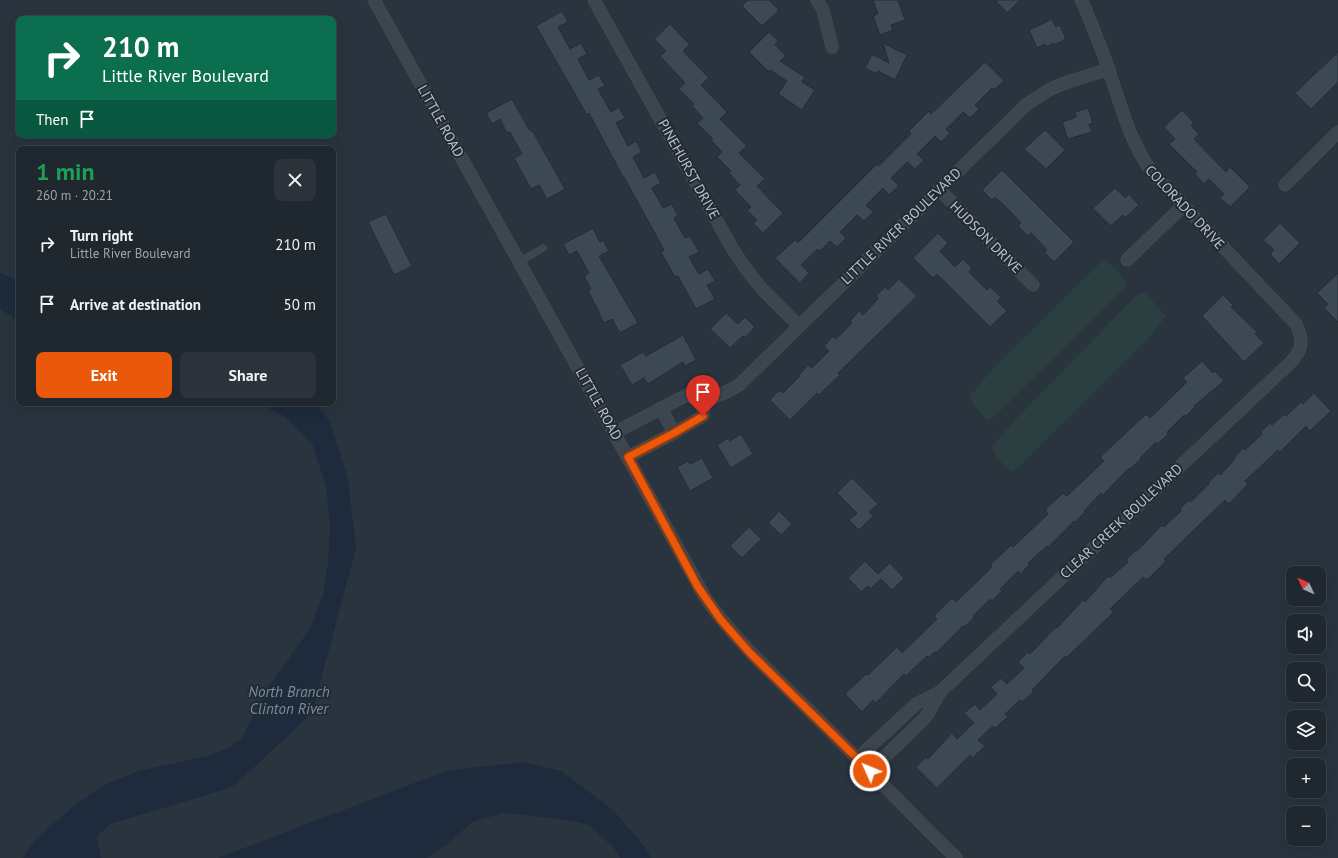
<!DOCTYPE html>
<html lang="en">
<head>
<meta charset="utf-8">
<style>
  body { margin:0; font-family:"PT Sans",sans-serif; background:#2c333b; color:#f1f3f6; height:100vh; display:flex; flex-direction:column; font-size:15px; white-space:nowrap }
  * { box-sizing:border-box; margin:0 }
  p { font-size:13px; color:#a1a5aa }
  .icon { flex:none; width:22px; height:22px; fill:none; stroke:currentColor; stroke-width:2; stroke-linecap:round; stroke-linejoin:round }
  .map { position:relative; flex:1; overflow:hidden }
  .drawer { position:absolute; left:16px; top:146px; width:320px; height:260px; display:flex; flex-direction:column; background:#1f272f; border-radius:8px; box-shadow:0 4px 16px #0002,0 0 0 1px #3c444b }
  .drawer>* { flex:none }
  .hud { position:absolute; left:16px; top:16px; width:320px; height:122px; border-radius:8px; box-shadow:0 4px 16px #0002,0 0 0 1px #3c444b; background:#0b6e4f; color:#fff; overflow:hidden }
  .needle { width:26px; rotate:314deg }
  .fabs { position:absolute; left:1286px; top:566px; display:grid; gap:8px }
  .fabs a { display:grid; place-items:center; width:40px; height:40px; border-radius:8px; background:#1f272f; box-shadow:0 4px 16px #0002,0 0 0 1px #3c444b; font-size:20px }
  .pin { position:absolute; display:grid; place-items:center; width:34px; height:34px; color:#fff; margin:-41px -17px; border-radius:50% 50% 50% 0; rotate:-45deg; box-shadow:0 0 4px #0007 }
  .pin .icon { rotate:45deg }
  .me { position:absolute; width:44px; margin:-22px; rotate:314deg; stroke-linejoin:round; filter:drop-shadow(0 0 3px #0008) }
  .turn { display:flex; align-items:center; gap:14px; height:84px; padding:0 20px; font-size:18px }
  .turn .icon { width:52px; height:52px; stroke-width:2.5 }
  .turn b { display:block; font-size:28px; line-height:34px }
  .then { display:flex; align-items:center; height:38px; padding:0 20px; background:#0003; gap:8px; font-size:15px }
  .round { display:grid; place-items:center; flex:none; width:42px; height:42px; border-radius:8px; background:#2c333b }
  .headline { display:flex; align-items:center; justify-content:space-between; height:68px; padding:0 20px }
  h1 { font-size:24px; font-weight:800; line-height:30px; color:#1e9e55 }
  .cta { display:flex; gap:8px; margin-top:auto; padding:8px 20px }
  .cta a { flex:1; height:46px; border-radius:8px; background:#ea580c; color:#fff; font-size:16px; font-weight:800; line-height:46px; text-align:center }
  .cta a+a { background:#2c333b; color:#f1f3f6 }
  ul { padding:0; list-style:none }
  li { display:flex; align-items:center; gap:12px; height:60px; padding:0 20px }
  li div { flex:1 }
  li b { display:block; font-size:15px }
  li em { font-style:normal }
  .map>svg:first-child { display:block }
  .green { fill:#2b3f40 }
  .water { fill:#1d2b3c }
  .building { fill:#3c4854; stroke:#242c36 }
  .lines { fill:none; stroke-linecap:round; stroke-linejoin:round }
  .service-casing { stroke:#4a515b; stroke-width:7 }
  .minor-casing { stroke:#4a515b; stroke-width:13 }
  .service { stroke:#3d454f; stroke-width:6 }
  .minor { stroke:#3d454f; stroke-width:12 }
  .route-casing { stroke:#983908; stroke-width:10 }
  .route { stroke:#ea580c; stroke-width:7 }
  .labels { text-anchor:middle; stroke-width:4; stroke-linejoin:round; paint-order:stroke }
  .street-label { font-size:14px; fill:#bac1c9; stroke:#222a34 }
  .water-label { font-size:15px; font-style:italic; fill:#778da4; stroke:#222a34 }
</style>
</head>
<body>
<div class="map">
<svg width="1338" height="858" viewBox="0 0 1338 858">
  <rect width="100%" height="100%" fill="#29343f"/>
  <g class="green">
    <path d="M1104 259C1114 266 1121 274 1127 285L994 417 988 420 973 405 970 396 994 367Z"/>
    <polygon points="1144,292 1166,316 1150,337 1017,469 1011,472 996,457 992,447 1016,419 1137,295"/>
  </g>
  <g class="water">
    <polygon points="0,273 19,281 19,321 0,309"/>
    <polygon points="247,403 316,403 330,422 348,479 356,548 312,713 233,787 110,824 96,837 101,858 23,858 34,841 45,831 74,806 102,786 138,771 208,756 228,748 242,738 266,690 310,629 323,595 328,563 330,526 326,486 312,443 284,416 264,406"/>
    <polygon points="524,762 561,771 613,810 645,847 651,858 620,858 614,848 589,825 569,820 503,813 472,822 449,843 427,858 218,858 446,771"/>
  </g>
  <g class="building">
    <polygon points="748,0 769,0 779,10 762,26 742,6"/>
    <polygon points="873,0 898,0 905,20 891,25 893,30 880,35 873,16 878,14"/>
    <polygon points="995,0 1020,0 1007,13"/>
    <polygon points="562,11 568,22 558,27 570,49 581,43 587,54 578,59 589,80 599,75 605,86 598,89 611,112 619,107 625,118 616,123 628,146 636,141 642,152 633,157 644,178 655,172 661,183 652,188 663,208 672,204 678,216 674,218 685,238 690,236 699,252 689,257 699,274 708,269 715,281 707,285 715,299 696,309 678,276 675,277 661,252 664,250 624,177 623,177 589,113 587,115 536,26"/>
    <polygon points="1052,19 1056,27 1060,25 1066,39 1054,45 1053,43 1046,47 1045,44 1037,48 1029,30"/>
    <polygon points="670,24 690,45 683,51 709,78 701,85 727,112 720,119 747,146 739,153 765,179 757,186 783,213 763,233 753,223 757,220 747,210 751,207 735,190 740,185 729,173 731,171 717,157 722,152 711,140 713,139 697,123 703,118 692,106 694,104 679,89 685,83 660,56 666,51 654,39"/>
    <polygon points="769,32 778,41 775,45 786,56 780,61 805,77 802,82 815,90 802,110 778,94 787,81 770,70 769,72 749,52"/>
    <polygon points="883,43 907,55 895,80 878,71 877,74 865,68 872,54 889,63"/>
    <polygon points="1338,52 1338,82 1311,109 1295,93"/>
    <polygon points="985,62 1004,81 994,90 992,88 975,105 979,109 970,118 963,112 946,129 950,133 941,142 935,136 917,154 924,160 915,169 907,162 891,178 899,186 889,195 883,188 866,205 873,212 864,221 857,215 840,232 846,238 837,247 830,241 820,251 818,249 801,265 809,273 800,283 775,258 795,240 798,243 877,164 879,166 911,134 909,131 929,111 931,114"/>
    <polygon points="512,99 530,131 532,130 565,189 547,199 539,185 531,189 520,169 514,158 522,154 510,132 507,133 500,119 492,124 486,113"/>
    <polygon points="1088,108 1093,123 1089,124 1092,132 1068,139 1062,122 1076,117 1075,112"/>
    <polygon points="1182,110 1194,123 1191,126 1199,134 1194,139 1226,172 1230,167 1250,187 1230,207 1220,198 1224,194 1209,179 1204,184 1195,174 1197,172 1169,144 1175,139 1164,127"/>
    <polygon points="1045,130 1065,150 1046,169 1024,149"/>
    <polygon points="1002,170 1074,242 1054,262 1044,252 1047,250 1031,233 1028,236 1018,226 1021,223 1010,211 995,197 992,200 982,190"/>
    <polygon points="1115,188 1125,198 1129,194 1139,205 1125,218 1123,215 1111,226 1093,208"/>
    <polygon points="386,214 412,266 394,275 368,222"/>
    <polygon points="1280,223 1300,243 1279,264 1270,254 1274,250 1263,240"/>
    <polygon points="593,228 600,242 603,240 609,251 599,256 638,323 620,333 612,319 604,323 598,312 599,312 588,291 591,289 584,276 589,273 577,251 569,255 563,244"/>
    <polygon points="938,233 948,243 940,251 955,267 963,259 972,268 969,272 987,290 990,287 1001,297 997,301 1007,311 990,327 937,274 933,278 913,258"/>
    <polygon points="1338,273 1338,322 1324,308 1328,304 1317,293"/>
    <polygon points="899,279 917,296 838,373 840,375 819,395 817,393 790,420 770,400 779,390 783,393 800,376 799,375 808,365 812,368 829,351 824,346 833,336 836,339 852,323 850,321 859,311 863,315 878,299 876,296 885,287 888,290"/>
    <polygon points="1223,295 1233,305 1231,307 1257,332 1255,334 1264,343 1244,362 1202,316"/>
    <polygon points="726,313 738,324 745,317 755,327 745,338 743,336 730,348 710,329"/>
    <polygon points="683,335 696,360 685,366 683,362 648,384 644,378 632,385 620,365 643,352 646,356"/>
    <polygon points="1202,361 1213,373 1215,371 1224,381 1194,406 1195,407 1186,416 1184,415 1167,432 1168,434 1158,444 1156,442 1140,458 1141,459 1130,469 1129,468 1103,495 1101,493 1084,511 1085,512 1075,522 1074,521 1048,547 1047,546 1028,563 1030,564 1020,574 1018,571 1000,589 1002,591 992,601 990,599 973,616 974,618 964,627 963,626 936,653 934,652 929,658 927,656 906,676 904,674 876,703 873,700 862,712 845,694 866,674 868,675 897,647 902,653 937,619 934,616 952,598 956,602 992,567 990,565 1011,545 1013,547 1048,514 1045,510 1063,493 1067,496 1104,461 1100,457 1146,414 1150,418 1187,382 1183,378"/>
    <polygon points="1314,393 1331,411 1310,431 1306,426 1280,452 1278,450 1245,481 1248,484 1229,504 1225,500 1164,559 1166,561 1147,580 1143,577 1110,609 1114,612 1067,657 1065,656 1032,690 1034,691 1022,702 1020,700 1005,714 1008,717 995,728 993,726 978,740 985,746 972,758 970,755 937,788 916,767 926,757 928,759 952,733 957,739 974,723 964,713 975,704 980,710 997,694 991,687 1001,678 1007,684 1024,668 1018,662 1028,652 1030,654 1056,627 1057,628 1083,600 1085,602 1108,576 1110,578 1128,562 1126,560 1136,550 1137,551 1162,525 1164,527 1181,511 1180,509 1189,500 1191,502 1209,484 1208,483 1218,473 1220,475 1235,459 1234,458 1243,448 1245,450 1262,434 1261,432 1270,423 1272,425 1284,414 1286,416 1301,402 1303,404"/>
    <polygon points="741,434 753,454 731,468 717,445 728,438 730,441"/>
    <polygon points="702,458 713,478 690,491 677,467 688,461 690,464"/>
    <polygon points="852,478 878,504 869,512 873,516 859,530 849,520 857,513 837,493"/>
    <polygon points="779,511 792,524 781,535 768,523"/>
    <polygon points="749,527 761,539 742,558 730,546"/>
    <polygon points="865,561 878,574 890,563 904,578 892,590 881,579 870,589 868,586 861,592 848,578"/>
  </g>
  <g class="lines">
    <g class="service-casing">
      <polyline id="service" points="519,262 543,248"/>
    </g>
    <g class="minor-casing">
      <g id="minor">
        <path d="M374 0 706 599C740 646 783 684 824 725 868 769 911 814 956 858"/>
        <polyline points="594,0 732,248 746,269 761,288 799,326"/>
        <polyline points="817,0 823,10 832,47"/>
        <polyline points="1285,185 1338,132"/>
        <polyline points="939,189 1033,285"/>
        <polyline points="1127,260 1183,206"/>
        <path d="M704 402C716 396 728 392 739 385L1027 104 1049 90 1062 84 1109 69"/>
        <polyline points="661,408 674,433"/>
        <polyline points="614,433 687,395 704,402 703,416 674,433 628,457"/>
        <path d="M940 692 1289 364C1303 350 1304 341 1296 324L1152 172C1131 144 1122 109 1111 77 1104 53 1094 31 1085 8L1081 0"/>
        <polyline points="858,758 916,704 940,692 929,712 924,719 870,771"/>
      </g>
    </g>
    <use href="#service" class="service"/>
    <use href="#minor" class="minor"/>
  </g>
  <g class="lines">
    <g class="route-casing">
      <polyline id="route" points="703,416 674,433 628,457 698,587 721,620 750,653 870,771"/>
    </g>
    <use href="#route" class="route"/>
  </g>
  <g class="labels">
    <g class="street-label">
      <text transform="translate(441 121) rotate(61)" y="5">LITTLE ROAD</text>
      <text transform="translate(689 169) rotate(61)" y="5">PINEHURST DRIVE</text>
      <text transform="translate(1185 207) rotate(47)" y="5">COLORADO DRIVE</text>
      <text transform="translate(901 226) rotate(-44)" y="5">LITTLE RIVER BOULEVARD</text>
      <text transform="translate(986 237) rotate(45)" y="5">HUDSON DRIVE</text>
      <text transform="translate(599 404) rotate(61)" y="5">LITTLE ROAD</text>
      <text transform="translate(1121 521) rotate(-43)" y="5">CLEAR CREEK BOULEVARD</text>
    </g>
    <g class="water-label">
      <text x="289" y="697">North Branch<tspan x="289" dy="17">Clinton River</tspan></text>
    </g>
  </g>
</svg>
<div class="fabs">
<a><svg class="needle" viewBox="-14 -14 28 28"><path d="M0-13l5 13h-10z" fill="#e53935"/><path d="M0 13l5-13h-10z" fill="#a1a5aa"/></svg></a>
<a><svg class="icon" aria-label="sound" viewBox="0 0 24 24"><path d="M4 9h4l5-4v14l-5-4H4zM17 9q2 3 0 6"/></svg></a>
<a><svg class="icon" aria-label="search" viewBox="0 0 24 24"><circle cx="10" cy="10" r="6"/><path d="M15 15l6 6"/></svg></a>
<a><svg class="icon" aria-label="layers" viewBox="0 0 24 24"><path d="M12 4l9 5-9 5-9-5zM3 14l9 5 9-5"/></svg></a>
<a>+</a>
<a>−</a>
</div>
<div class="pin" style="left:703px;top:416px;background:#d93025"><svg class="icon" aria-label="arrive" viewBox="0 0 24 24"><path d="M6 21V4h12l-3 4 3 4H6"/></svg></div>
<svg class="me" style="left:870px;top:771px" viewBox="-20 -20 40 40"><circle r="17" fill="#ea580c" stroke="#fff" stroke-width="3"/><path d="M0-11L8 9 0 5-8 9z" fill="#fff"/></svg>
<div class="hud">
<div class="turn"><svg class="icon" aria-label="right" viewBox="0 0 24 24"><path d="M7 20v-9h11M14 6l5 5-5 5"/></svg><div><b>210 m</b>Little River Boulevard</div></div>
<div class="then">Then<svg class="icon" aria-label="arrive" viewBox="0 0 24 24"><path d="M6 21V4h12l-3 4 3 4H6"/></svg></div>
</div>
<section class="drawer">
<div class="headline"><div><h1>1 min</h1><p>260 m · 20:21</p></div><a class="round"><svg class="icon" aria-label="close" viewBox="0 0 24 24"><path d="M6 6l12 12M18 6L6 18"/></svg></a></div>
<ul>
<li><svg class="icon" aria-label="right" viewBox="0 0 24 24"><path d="M7 20v-9h11M14 6l5 5-5 5"/></svg><div><b>Turn right</b><p>Little River Boulevard</p></div><em>210 m</em></li>
<li><svg class="icon" aria-label="arrive" viewBox="0 0 24 24"><path d="M6 21V4h12l-3 4 3 4H6"/></svg><div><b>Arrive at destination</b></div><em>50 m</em></li>
</ul>
<div class="cta"><a>Exit</a><a>Share</a></div>
</section>
</div>
</body>
</html>
